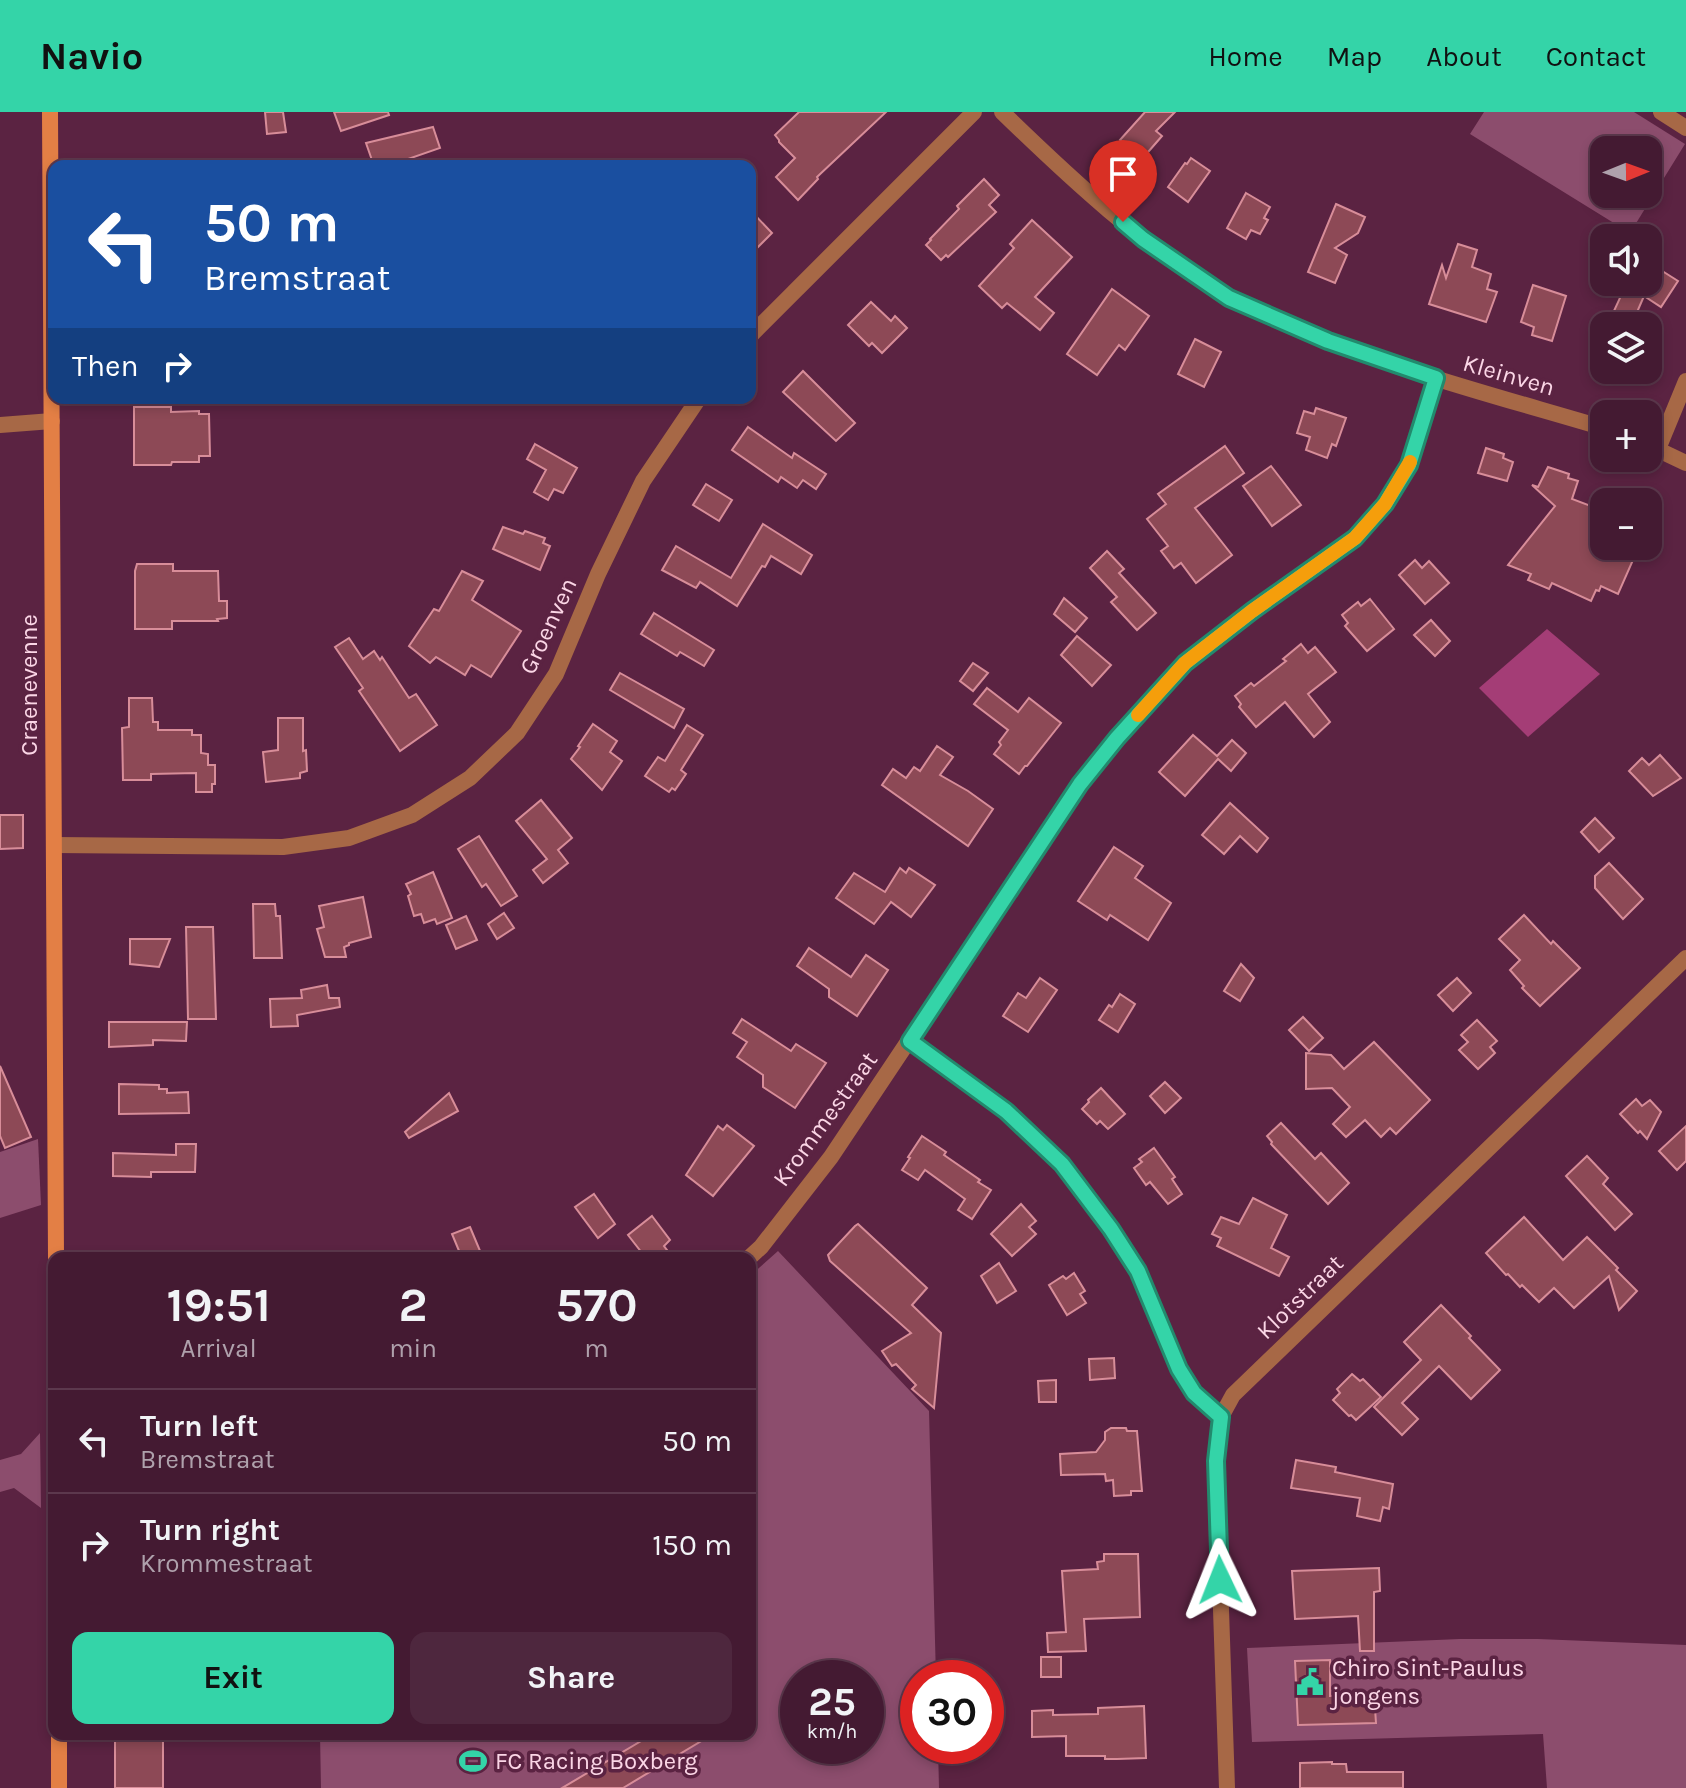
<!DOCTYPE html>
<html lang="en">
<head>
<meta charset="utf-8">
<style>
  body { margin:0; font-family:Karla,sans-serif; background:#4e273e; color:#f1f3f6; height:100vh; display:flex; flex-direction:column; font-size:30px; white-space:nowrap }
  * { box-sizing:border-box; margin:0 }
  p { font-size:26px; color:#afa1ac }
  .icon { flex:none; width:44px; height:44px; fill:none; stroke:currentColor; stroke-width:2; stroke-linecap:round; stroke-linejoin:round }
  .map { position:relative; flex:1; overflow:hidden }
  .sheet { position:absolute; left:48px; top:1140px; width:708px; height:488px; display:flex; flex-direction:column; background:#441a32; border-radius:16px; box-shadow:0 4px 12px #0003,0 0 0 2px #5c384d }
  .sheet>* { flex:none }
  .banner { position:absolute; left:48px; top:48px; width:708px; height:244px; border-radius:16px; box-shadow:0 4px 12px #0003,0 0 0 2px #5c384d; background:#1a4fa0; color:#fff; overflow:hidden }
  .needle { width:52px; rotate:89deg }
  .tools { position:absolute; left:1590px; top:24px; display:grid; gap:16px }
  .tools a { display:grid; place-items:center; width:72px; height:72px; border-radius:16px; background:#441a32; box-shadow:0 4px 12px #0003,0 0 0 2px #5c384d; font-size:40px }
  .speed { position:absolute; left:780px; top:1548px; display:flex; gap:16px; font-size:40px; font-weight:700; text-align:center }
  .speed>* { display:grid; place-content:center; width:104px; height:104px; border-radius:50%; background:#441a32; box-shadow:0 4px 12px #0003,0 0 0 2px #5c384d; line-height:1 }
  .speed small { font-size:20px; font-weight:400 }
  .speed .limit { border:12px solid #d22; background:#fff; color:#111 }
  .pin { position:absolute; display:grid; place-items:center; width:68px; height:68px; color:#fff; margin:-82px -34px; border-radius:50% 50% 50% 0; rotate:-45deg; box-shadow:0 0 8px #0007 }
  .pin .icon { rotate:45deg }
  .me { position:absolute; width:88px; margin:-44px; rotate:358deg; stroke-linejoin:round; filter:drop-shadow(0 0 6px #0008) }
  .turn { display:flex; align-items:center; gap:28px; height:168px; padding:0 24px; font-size:36px }
  .turn .icon { width:104px; height:104px; stroke-width:2.5 }
  .turn b { display:block; font-size:56px; line-height:68px }
  .then { display:flex; align-items:center; height:76px; padding:0 24px; background:#0003; gap:16px; font-size:30px }
  .eta { display:flex; justify-content:space-evenly; align-items:center; height:136px; text-align:center }
  .eta b { font-size:48px; font-weight:700; line-height:56px }
  .primary-button { display:flex; gap:16px; margin-top:auto; padding:16px 24px }
  .primary-button a { flex:1; height:92px; border-radius:16px; background:#34d4a8; color:#111; font-size:32px; font-weight:700; line-height:92px; text-align:center }
  .primary-button a+a { background:#4e273e; color:#f1f3f6 }
  ul { padding:0; list-style:none }
  li { display:flex; align-items:center; gap:24px; height:104px; padding:0 24px; border-top:2px solid #5c384d }
  li div { flex:1 }
  li b { display:block; font-size:30px }
  li em { font-style:normal }
  header { display:flex; align-items:center; gap:48px; box-sizing:border-box; height:112px; padding:0 40px; background:#34d4a8; color:#111 }
  header strong { font-size:38px }
  nav { display:flex; gap:44px; margin-inline-start:auto; font-size:28px }
  .map>svg:first-child { display:block }
  .green { fill:#8c4d6d; fill-rule:evenodd }
  .forest { fill:#a43d76 }
  .building { fill:#8d4956; stroke:#d88d99; stroke-width:2 }
  .lines { fill:none; stroke-linecap:round; stroke-linejoin:round }
  .street { stroke:#a76846; stroke-width:16 }
  .secondary { stroke:#e37f45; stroke-width:16 }
  .route-casing { stroke:#228a6d; stroke-width:20 }
  .route { stroke:#34d4a8; stroke-width:14 }
  .slow { stroke:#f59e0b; stroke-width:14 }
  .labels { text-anchor:middle; stroke-width:7; stroke-linejoin:round; paint-order:stroke }
  .street-label { font-size:24px; fill:#fbd6e6; stroke:#5b2342 }
  .poi-label { font-size:24px; fill:#fbd6e6; stroke:#5b2342; text-anchor:start }
</style>
</head>
<body>
<header>
<strong>Navio</strong>
<nav><a>Home</a><a>Map</a><a>About</a><a>Contact</a></nav>
</header>
<div class="map">
<svg width="1686" height="1676" viewBox="0 0 1686 1676">
  <rect width="100%" height="100%" fill="#5b2342"/>
  <g class="green">
    <path d="M1484 0H1634L1685 32 1630 121 1470 22ZM1604 38H1648V82H1604Z"/>
    <polygon points="38,1027 41,1093 0,1106 0,1040"/>
    <path d="M778 1139 929 1299 936 1566H918V1634H938L939 1676H321L320 1622H750V1164ZM798 1566H866V1634H798Z"/>
    <polygon points="40,1321 41,1396 14,1376 0,1380 0,1348 21,1342"/>
    <polygon points="1460,1527 1538,1527 1686,1533 1686,1676 1547,1676 1543,1622 1252,1630 1247,1536"/>
  </g>
  <polygon class="forest" points="1547,517 1600,562 1528,625 1479,576"/>
  <g class="building">
    <polygon points="265,0 283,0 286,20 267,22"/>
    <polygon points="334,0 388,0 389,3 341,19"/>
    <polygon points="799,0 886,0 817,65 818,67 798,88 776,65 795,46 779,30 779,28 775,23"/>
    <polygon points="1145,0 1175,0 1156,19 1162,24 1142,47 1120,28"/>
    <polygon points="433,15 440,36 388,54 374,54 366,31"/>
    <polygon points="1191,46 1210,59 1188,90 1168,75 1185,51 1187,52"/>
    <polygon points="984,67 999,83 989,93 996,100 948,145 946,143 941,148 926,133 931,128 930,127 959,97 957,94"/>
    <polygon points="1246,81 1270,95 1264,106 1268,108 1260,122 1251,118 1246,127 1227,116"/>
    <polygon points="1336,92 1365,105 1358,121 1335,136 1347,143 1335,171 1308,160"/>
    <polygon points="750,98 772,121 750,143"/>
    <polygon points="1032,108 1072,145 1035,185 1054,201 1040,218 1007,191 1002,196 979,174 1014,136 1010,132"/>
    <polygon points="1458,132 1477,138 1472,155 1491,162 1487,177 1497,180 1486,210 1429,192 1442,153 1446,166"/>
    <polygon points="1648,150 1678,169 1661,195 1644,184 1631,214 1607,214 1620,186 1594,170 1648,170"/>
    <polygon points="1533,173 1566,184 1552,229 1532,223 1534,215 1521,210"/>
    <polygon points="1112,177 1149,204 1125,238 1119,233 1097,263 1067,242"/>
    <polygon points="871,190 891,209 895,204 907,216 882,241 872,231 869,234 848,213"/>
    <polygon points="1195,227 1221,240 1204,275 1178,262"/>
    <polygon points="803,259 855,311 836,329 783,280"/>
    <polygon points="134,295 171,295 171,300 199,299 199,302 209,302 210,344 199,344 199,350 172,350 171,353 134,353"/>
    <polygon points="1316,296 1346,306 1336,334 1332,332 1327,346 1306,338 1310,325 1297,321 1304,299 1314,302"/>
    <polygon points="748,315 792,346 794,341 826,362 816,377 803,368 797,376 781,365 778,370 732,338"/>
    <polygon points="535,332 577,356 563,381 554,377 548,388 534,380 546,358 527,347"/>
    <polygon points="1225,334 1244,361 1195,396 1232,443 1196,471 1181,451 1174,456 1161,439 1168,434 1147,407 1166,392 1158,382"/>
    <polygon points="1486,336 1504,342 1503,346 1513,350 1507,369 1478,361"/>
    <polygon points="1271,354 1301,393 1272,414 1243,374"/>
    <polygon points="1548,355 1569,362 1568,366 1578,369 1572,387 1604,399 1604,435 1633,448 1618,482 1601,474 1599,479 1596,478 1591,489 1552,471 1549,477 1528,468 1531,462 1508,453 1555,394 1532,373 1538,375"/>
    <polygon points="706,372 732,388 719,409 693,393"/>
    <polygon points="763,412 812,443 801,462 771,444 765,455 762,454 737,494 700,470 696,476 662,458 676,434 731,466"/>
    <polygon points="503,415 523,422 525,419 545,426 543,431 550,434 540,458 493,437"/>
    <polygon points="1107,439 1124,457 1119,461 1156,501 1137,518 1111,490 1117,485 1090,456"/>
    <polygon points="1415,448 1422,456 1429,449 1449,471 1425,492 1399,463"/>
    <polygon points="137,452 173,452 173,459 218,459 219,489 227,489 227,506 217,507 218,509 172,509 172,517 135,517 135,459"/>
    <polygon points="462,459 483,469 472,488 521,519 491,565 471,553 465,563 436,545 430,551 409,534 434,497 439,499"/>
    <polygon points="1064,486 1087,506 1075,520 1054,502"/>
    <polygon points="1370,487 1394,517 1367,539 1345,514 1348,511 1342,503 1358,490 1361,494"/>
    <polygon points="654,501 714,538 704,554 680,540 677,544 641,522"/>
    <polygon points="1431,508 1450,529 1435,544 1414,523"/>
    <polygon points="1077,524 1111,553 1092,574 1061,543"/>
    <polygon points="349,526 363,547 374,539 380,548 382,545 409,586 416,582 437,613 400,639 359,579 363,576 335,535"/>
    <polygon points="1301,532 1308,541 1315,535 1336,560 1308,582 1330,610 1314,625 1285,590 1256,615 1239,595 1241,592 1235,584 1251,571 1254,574 1286,549 1283,547"/>
    <polygon points="973,551 988,561 973,579 960,569"/>
    <polygon points="620,561 684,597 674,616 610,578"/>
    <polygon points="987,576 1018,600 1029,586 1061,611 1027,654 1025,654 1019,662 994,642 1001,633 999,630 1008,618 974,592"/>
    <polygon points="129,586 152,586 153,610 158,610 158,618 192,618 192,623 201,623 201,641 208,642 208,653 215,653 215,672 212,672 212,680 196,680 196,661 151,662 151,668 123,668 122,616 129,615"/>
    <polygon points="278,606 303,606 303,639 306,638 307,659 300,661 300,666 266,670 263,640 278,638"/>
    <polygon points="593,612 617,629 610,640 622,649 602,678 571,647 580,635 578,634"/>
    <polygon points="687,613 703,623 681,658 686,662 675,678 672,676 669,680 645,664 658,645 665,649"/>
    <polygon points="1193,623 1217,644 1232,628 1246,641 1231,659 1218,647 1185,684 1159,660"/>
    <polygon points="937,634 953,645 940,663 968,679 993,697 968,734 882,673 893,657 906,666 914,655 920,659"/>
    <polygon points="1660,643 1681,666 1653,684 1629,659 1642,646 1649,653"/>
    <polygon points="541,688 572,726 558,738 568,751 543,771 533,758 547,747 516,709"/>
    <polygon points="1230,691 1268,726 1257,740 1240,724 1224,742 1202,723"/>
    <polygon points="0,703 23,703 23,736 0,737"/>
    <polygon points="1595,706 1614,726 1599,740 1581,720"/>
    <polygon points="479,724 517,784 501,794 486,772 482,775 458,737"/>
    <polygon points="1114,735 1143,754 1135,766 1171,791 1148,828 1110,803 1107,808 1078,789"/>
    <polygon points="1609,751 1643,787 1623,807 1595,776 1595,764"/>
    <polygon points="900,756 906,761 909,756 935,773 911,805 891,790 874,812 836,786 854,761 885,780"/>
    <polygon points="433,760 452,806 437,812 435,807 424,811 421,802 414,804 408,784 411,782 406,772"/>
    <polygon points="363,785 371,825 349,831 349,833 344,835 346,845 325,845 317,817 324,815 319,794"/>
    <polygon points="253,792 275,792 276,804 280,804 282,846 254,846"/>
    <polygon points="504,801 514,816 497,827 488,812"/>
    <polygon points="1524,803 1551,832 1553,829 1580,856 1540,894 1522,876 1524,874 1510,858 1520,848 1499,827"/>
    <polygon points="466,804 477,828 456,837 446,813"/>
    <polygon points="186,815 213,815 216,907 188,907"/>
    <polygon points="130,827 170,827 159,855 130,852"/>
    <polygon points="809,836 851,865 866,843 888,858 857,904 829,885 829,877 797,854"/>
    <polygon points="1241,852 1254,866 1240,889 1224,879"/>
    <polygon points="1040,866 1057,878 1028,920 1003,904 1018,881 1026,886"/>
    <polygon points="1457,866 1471,881 1453,899 1438,883"/>
    <polygon points="327,873 329,886 339,886 340,895 297,903 298,914 271,915 270,887 302,886 301,878"/>
    <polygon points="1120,882 1135,892 1118,920 1099,908 1109,893 1112,895"/>
    <polygon points="1303,905 1323,926 1309,939 1289,918"/>
    <polygon points="742,907 791,939 796,932 826,951 795,996 763,975 763,963 737,945 747,930 733,921"/>
    <polygon points="1477,908 1497,929 1490,935 1495,941 1478,957 1459,938 1468,930 1461,923"/>
    <polygon points="109,910 187,910 186,929 153,928 153,933 109,935"/>
    <polygon points="1374,930 1430,988 1396,1022 1390,1016 1381,1025 1365,1008 1346,1025 1333,1012 1350,995 1332,976 1306,977 1306,941 1331,943 1344,957"/>
    <polygon points="0,954 31,1025 5,1036 0,1024"/>
    <polygon points="1165,970 1181,986 1165,1001 1150,984"/>
    <polygon points="119,972 159,973 159,977 167,977 167,981 188,980 189,1001 119,1002"/>
    <polygon points="1101,976 1125,1002 1108,1017 1100,1009 1097,1012 1082,997 1089,990 1088,988"/>
    <polygon points="449,981 458,999 409,1026 405,1020"/>
    <polygon points="1636,987 1642,994 1650,988 1661,1000 1647,1027 1640,1019 1638,1021 1620,1002"/>
    <polygon points="1281,1011 1315,1047 1321,1041 1349,1071 1328,1092 1271,1032 1272,1030 1267,1024"/>
    <polygon points="727,1013 754,1034 713,1084 686,1063 718,1014 723,1018"/>
    <polygon points="1686,1014 1686,1049 1677,1058 1659,1039"/>
    <polygon points="922,1024 946,1040 944,1043 980,1068 978,1070 991,1078 972,1107 958,1098 965,1087 925,1058 918,1068 902,1058 910,1046 908,1045"/>
    <polygon points="176,1032 196,1032 195,1060 151,1060 151,1065 113,1064 113,1041 176,1043"/>
    <polygon points="1154,1036 1175,1065 1172,1067 1182,1082 1168,1092 1150,1070 1146,1073 1134,1056 1142,1050 1139,1047"/>
    <polygon points="1587,1044 1608,1066 1603,1072 1632,1102 1615,1118 1566,1064"/>
    <polygon points="594,1082 615,1112 598,1126 575,1095"/>
    <polygon points="1253,1086 1287,1103 1271,1136 1289,1145 1279,1164 1217,1134 1221,1126 1212,1122 1221,1105 1239,1112"/>
    <polygon points="1021,1092 1036,1109 1029,1115 1036,1122 1012,1144 991,1122"/>
    <polygon points="652,1104 670,1128 664,1134 673,1146 646,1146 628,1123"/>
    <polygon points="1524,1105 1563,1148 1587,1125 1618,1156 1616,1158 1637,1179 1619,1198 1609,1164 1574,1196 1554,1176 1539,1190 1522,1173 1520,1175 1508,1162 1506,1163 1486,1141"/>
    <polygon points="858,1112 927,1176 912,1193 941,1221 934,1296 912,1277 916,1273 896,1252 892,1254 882,1239 911,1221 830,1149 828,1143 855,1114"/>
    <polygon points="470,1115 483,1146 462,1146 452,1122"/>
    <polygon points="999,1151 1016,1179 997,1191 981,1164"/>
    <polygon points="1074,1161 1085,1179 1080,1182 1086,1191 1067,1203 1049,1173 1063,1164 1066,1167"/>
    <polygon points="1441,1193 1471,1224 1469,1226 1500,1258 1471,1287 1439,1254 1402,1291 1418,1307 1402,1323 1374,1295 1421,1248 1404,1230"/>
    <polygon points="1114,1246 1115,1266 1090,1268 1089,1247"/>
    <polygon points="1352,1262 1360,1269 1363,1267 1381,1285 1356,1308 1351,1303 1349,1304 1333,1288 1340,1281 1337,1277"/>
    <polygon points="1056,1268 1056,1290 1039,1290 1038,1269"/>
    <polygon points="1111,1316 1126,1316 1127,1319 1137,1319 1142,1379 1131,1379 1131,1383 1114,1384 1113,1368 1106,1369 1105,1362 1061,1363 1060,1342 1096,1340 1105,1328 1105,1320"/>
    <polygon points="1296,1348 1336,1355 1335,1360 1393,1372 1389,1397 1383,1395 1380,1409 1357,1404 1360,1386 1291,1376"/>
    <polygon points="1104,1442 1138,1442 1140,1505 1084,1507 1086,1539 1048,1540 1047,1521 1066,1520 1062,1459 1098,1457 1097,1450 1104,1449"/>
    <polygon points="1379,1456 1380,1479 1374,1480 1374,1539 1360,1539 1358,1504 1295,1507 1292,1459"/>
    <rect x="1041" y="1545" width="20" height="20"/>
    <polygon points="1330,1548 1330,1584 1374,1582 1376,1611 1298,1613 1295,1549"/>
    <polygon points="1144,1594 1146,1646 1117,1647 1105,1647 1105,1644 1066,1644 1066,1624 1032,1625 1032,1599 1053,1598 1053,1603 1098,1602 1098,1596"/>
    <rect x="115" y="1622" width="48" height="54"/>
    <polygon points="653,1622 713,1622 623,1676 562,1676"/>
    <polygon points="1332,1650 1332,1652 1346,1652 1347,1660 1403,1660 1403,1676 1300,1676 1300,1651"/>
  </g>
  <g class="lines">
    <g class="street">
      <path d="M1002 0C1071 67 1143 134 1226 184 1247 197 1271 204 1293 214 1393 258 1500 285 1604 316"/>
      <polyline points="1661,0 1686,16"/>
      <polyline points="750,224 974,0"/>
      <polyline points="0,313 52,309"/>
      <polyline points="1648,333 1686,351"/>
      <polyline points="1658,337 1686,269"/>
      <polyline points="54,733 283,735 349,726 412,703 470,666 517,621 556,562 598,462 643,369 699,286"/>
      <polyline points="910,929 1006,999 1062,1052 1111,1117 1138,1159 1179,1257 1194,1281 1221,1305"/>
      <polyline points="749,1146 761,1135 831,1045 1080,672 1117,626 1185,551 1252,499 1355,426 1385,392 1409,353 1436,266"/>
      <polyline points="1227,1676 1216,1349 1221,1305 1233,1283 1686,846"/>
    </g>
    <g class="secondary">
      <polyline points="50,0 56,1146"/>
      <polyline points="59,1622 59,1676"/>
    </g>
  </g>
  <g class="lines">
    <g class="route-casing">
      <polyline id="route" points="1123,110 1143,127 1229,186 1328,229 1436,266 1409,353 1385,392 1355,426 1252,499 1185,551 1117,626 1080,672 910,929 1006,999 1062,1052 1111,1117 1138,1159 1179,1257 1194,1281 1221,1305 1216,1349 1220,1468"/>
    </g>
    <use href="#route" class="route"/>
    <polyline class="slow" points="1138,603 1185,551 1252,499 1355,426 1385,392 1410,350"/>
  </g>
  <defs>
    <g id="civic-bare" transform="scale(2.16)"><path d="M-.6-6.5H3V-4.5H.6V-3L4-1V1h2V6H-6V1h2V-1L-.6-3ZM-1.2 2.5V6h2.4V2.5Z" fill="#34d4a8" stroke="#5b2342" stroke-width="2.5" paint-order="stroke"/></g>
    <g id="stadium-bare" transform="scale(2.16)"><path d="M0-5a6.5 5 0 1 0 0 10a6.5 5 0 1 0 0-10ZM-3.5-1.8h7v3.6h-7Z" fill="#34d4a8" stroke="#5b2342" stroke-width="2.5" paint-order="stroke"/></g>
  </defs>
  <g fill-rule="evenodd">
    <use href="#civic-bare" x="1310" y="1570"/>
    <use href="#stadium-bare" x="473" y="1649"/>
  </g>
  <g class="labels">
    <g class="street-label">
      <text transform="translate(1509 263) rotate(16)" y="8">Kleinven</text>
      <text transform="translate(548 514) rotate(-65)" y="8">Groenven</text>
      <text transform="translate(29 573) rotate(-90)" y="8">Craenevenne</text>
      <text transform="translate(825 1007) rotate(-54)" y="8">Krommestraat</text>
      <text transform="translate(1300 1185) rotate(-44)" y="8">Klotstraat</text>
    </g>
    <g class="poi-label">
      <text x="1332" y="1564">Chiro Sint-Paulus<tspan x="1332" dy="28">jongens</tspan></text>
      <text x="495" y="1657">FC Racing Boxberg</text>
    </g>
  </g>
</svg>
<div class="tools">
<a><svg class="needle" viewBox="-14 -14 28 28"><path d="M0-13l5 13h-10z" fill="#e53935"/><path d="M0 13l5-13h-10z" fill="#afa1ac"/></svg></a>
<a><svg class="icon" aria-label="sound" viewBox="0 0 24 24"><path d="M4 9h4l5-4v14l-5-4H4zM17 9q2 3 0 6"/></svg></a>
<a><svg class="icon" aria-label="layers" viewBox="0 0 24 24"><path d="M12 4l9 5-9 5-9-5zM3 14l9 5 9-5"/></svg></a>
<a>+</a>
<a>−</a>
</div>
<div class="speed"><div>25<small>km/h</small></div><div class="limit">30</div></div>
<div class="pin" style="left:1123px;top:110px;background:#d93025"><svg class="icon" aria-label="arrive" viewBox="0 0 24 24"><path d="M6 21V4h12l-3 4 3 4H6"/></svg></div>
<svg class="me" style="left:1220px;top:1468px" viewBox="-20 -20 40 40"><path d="M0-17L14 15 0 8-14 15z" fill="#34d4a8" stroke="#fff" stroke-width="4"/></svg>
<div class="banner">
<div class="turn"><svg class="icon" aria-label="left" viewBox="0 0 24 24"><path d="M17 20v-9H6M10 6l-5 5 5 5"/></svg><div><b>50 m</b>Bremstraat</div></div>
<div class="then">Then<svg class="icon" aria-label="right" viewBox="0 0 24 24"><path d="M7 20v-9h11M14 6l5 5-5 5"/></svg></div>
</div>
<section class="sheet">
<div class="eta">
<div><b>19:51</b><p>Arrival</p></div>
<div><b>2</b><p>min</p></div>
<div><b>570</b><p>m</p></div>
</div>
<ul>
<li><svg class="icon" aria-label="left" viewBox="0 0 24 24"><path d="M17 20v-9H6M10 6l-5 5 5 5"/></svg><div><b>Turn left</b><p>Bremstraat</p></div><em>50 m</em></li>
<li><svg class="icon" aria-label="right" viewBox="0 0 24 24"><path d="M7 20v-9h11M14 6l5 5-5 5"/></svg><div><b>Turn right</b><p>Krommestraat</p></div><em>150 m</em></li>
</ul>
<div class="primary-button"><a>Exit</a><a>Share</a></div>
</section>
</div>
</body>
</html>
